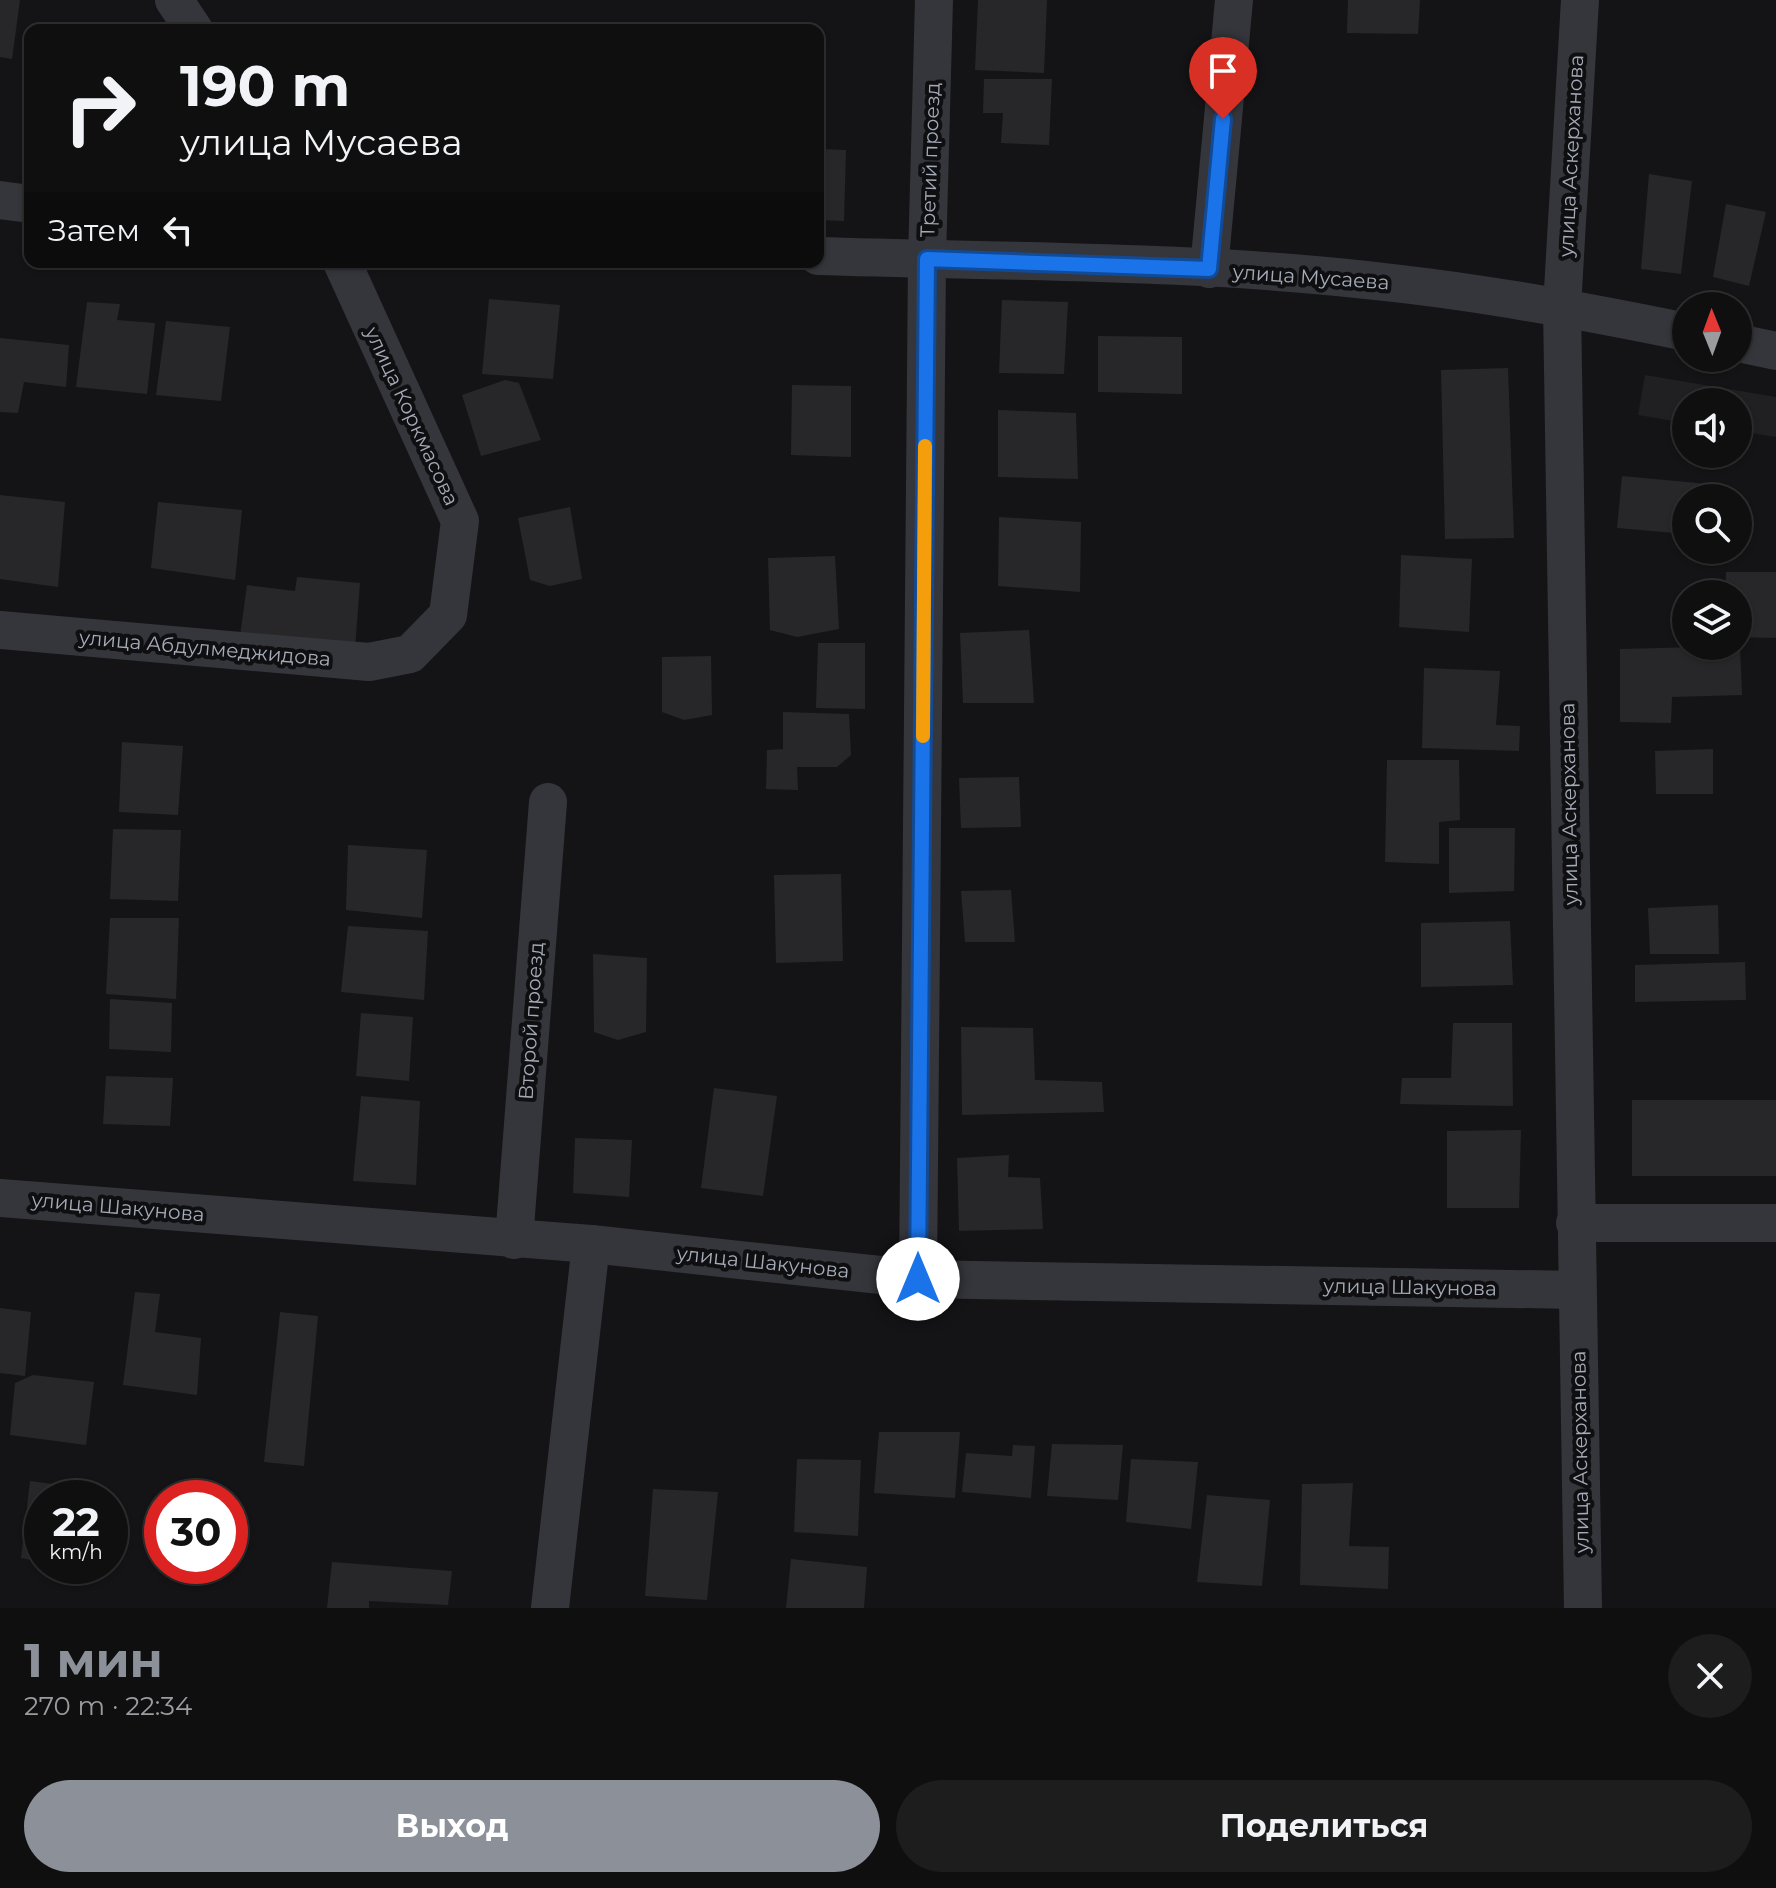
<!DOCTYPE html>
<html lang="ru">
<head>
<meta charset="utf-8">
<style>
  body { margin:0; font-family:Montserrat,sans-serif; background:#1d1d1e; color:#f1f3f6; height:100vh; display:flex; flex-direction:column; font-size:30px; white-space:nowrap }
  * { box-sizing:border-box; margin:0 }
  p { font-size:26px; color:#9b9c9f }
  .icon { flex:none; width:44px; height:44px; fill:none; stroke:currentColor; stroke-width:2; stroke-linecap:round; stroke-linejoin:round }
  .map { position:relative; height:1608px; overflow:hidden }
  .panel { display:flex; flex-direction:column; background:#0f0f10; flex:1 }
  .panel>* { flex:none }
  .top-card { position:absolute; left:24px; top:24px; width:800px; height:244px; border-radius:16px; box-shadow:0 2px 6px #0004,0 0 0 2px #2f2f30; background:#0f0f10; color:#f1f3f6; overflow:hidden }
  .needle { width:52px; rotate:359deg }
  .buttons { position:absolute; left:1672px; top:292px; display:grid; gap:16px }
  .buttons a { display:grid; place-items:center; width:80px; height:80px; border-radius:50%; background:#0f0f10; box-shadow:0 2px 6px #0004,0 0 0 2px #2f2f30; font-size:40px }
  .speed { position:absolute; left:24px; top:1480px; display:flex; gap:16px; font-size:40px; font-weight:700; text-align:center }
  .speed>* { display:grid; place-content:center; width:104px; height:104px; border-radius:50%; background:#0f0f10; box-shadow:0 2px 6px #0004,0 0 0 2px #2f2f30; line-height:1 }
  .speed small { font-size:20px; font-weight:400 }
  .speed .limit { border:12px solid #d22; background:#fff; color:#111 }
  .pin { position:absolute; display:grid; place-items:center; width:68px; height:68px; color:#fff; margin:-82px -34px; border-radius:50% 50% 50% 0; rotate:-45deg; box-shadow:0 0 8px #0007 }
  .pin .icon { rotate:45deg }
  .me { position:absolute; width:88px; margin:-44px; rotate:0deg; stroke-linejoin:round; filter:drop-shadow(0 0 6px #0008) }
  .turn { display:flex; align-items:center; gap:28px; height:168px; padding:0 24px; font-size:36px }
  .turn .icon { width:104px; height:104px; stroke-width:2.5 }
  .turn b { display:block; font-size:56px; line-height:68px }
  .then { display:flex; align-items:center; height:76px; padding:0 24px; background:#0003; gap:16px; font-size:30px }
  .round { display:grid; place-items:center; flex:none; width:84px; height:84px; border-radius:42px; background:#1d1d1e }
  .headline { display:flex; align-items:center; justify-content:space-between; height:136px; padding:0 24px }
  h1 { font-size:48px; font-weight:700; line-height:60px; color:#8c9099 }
  .primary-button { display:flex; gap:16px; margin-top:auto; padding:16px 24px }
  .primary-button a { flex:1; height:92px; border-radius:48px; background:#8c9099; color:#fff; font-size:32px; font-weight:700; line-height:92px; text-align:center }
  .primary-button a+a { background:#1d1d1e; color:#f1f3f6 }
  .map>svg:first-child { display:block }
  .built { fill:#202023 }
  .building { fill:#27272a }
  .lines { fill:none; stroke-linecap:round; stroke-linejoin:round }
  .minor { stroke:#35363b; stroke-width:38 }
  .route-casing { stroke:#114b97; stroke-width:20 }
  .route { stroke:#1a73e8; stroke-width:14 }
  .slow { stroke:#f59e0b; stroke-width:14 }
  .labels { text-anchor:middle; stroke-width:8; stroke-linejoin:round; paint-order:stroke }
  .street-label { font-size:20px; fill:#a4aab7; stroke:#0f0f11 }
</style>
</head>
<body>
<div class="map">
<svg width="1776" height="1608" viewBox="0 0 1776 1608">
  <rect width="100%" height="100%" fill="#141416"/>
  <polygon class="built" points="1645,375 1776,397 1776,437 1738,431 1738,402 1686,402 1686,423 1638,415"/>
  <g class="building">
    <polygon points="0,0 20,0 12,59 0,57"/>
    <polygon points="978,0 1047,0 1044,73 975,70"/>
    <polygon points="1348,0 1420,0 1418,34 1347,33"/>
    <polygon points="984,79 1052,79 1049,145 1001,143 1003,113 983,113"/>
    <polygon points="818,149 846,150 844,221 818,220"/>
    <polygon points="1649,174 1692,181 1681,274 1641,269"/>
    <polygon points="1726,204 1766,212 1749,286 1713,277"/>
    <polygon points="489,299 560,305 553,379 482,374"/>
    <polygon points="1002,300 1068,302 1064,374 999,373"/>
    <polygon points="87,302 120,304 117,320 155,323 147,394 76,387"/>
    <polygon points="166,321 230,327 221,401 156,395"/>
    <polygon points="1098,336 1182,337 1182,394 1098,392"/>
    <polygon points="0,338 69,345 66,387 24,382 18,413 0,412"/>
    <polygon points="1508,368 1514,538 1445,539 1441,370"/>
    <polygon points="505,380 519,383 541,440 481,456 462,395"/>
    <polygon points="792,385 851,386 851,457 791,455"/>
    <polygon points="998,410 1076,413 1078,479 998,477"/>
    <polygon points="1622,476 1708,484 1706,498 1686,498 1686,534 1617,528"/>
    <polygon points="0,495 65,502 58,587 0,579"/>
    <polygon points="158,502 242,510 235,580 151,568"/>
    <polygon points="570,507 582,579 550,586 530,580 518,518"/>
    <polygon points="999,517 1081,522 1080,592 998,586"/>
    <polygon points="1401,555 1472,559 1469,632 1399,627"/>
    <polygon points="835,556 839,629 797,637 770,630 768,558"/>
    <polygon points="1726,572 1776,572 1776,638 1738,637 1738,594 1725,594"/>
    <polygon points="297,577 360,583 355,648 240,636 247,585 295,591"/>
    <polygon points="1029,630 1034,703 963,703 960,633"/>
    <polygon points="818,643 865,643 865,709 816,708"/>
    <polygon points="1740,646 1742,695 1672,697 1671,723 1620,722 1620,649"/>
    <polygon points="711,656 712,715 684,720 662,712 662,657"/>
    <polygon points="1424,668 1500,671 1496,725 1520,726 1519,751 1422,748"/>
    <polygon points="783,712 849,714 851,755 837,767 797,767 798,790 766,789 767,750 783,749"/>
    <polygon points="122,742 183,746 178,815 119,812"/>
    <polygon points="1713,749 1713,794 1656,794 1655,751"/>
    <polygon points="1387,760 1459,760 1460,820 1439,822 1439,864 1385,862"/>
    <polygon points="1019,777 1021,827 961,828 959,778"/>
    <polygon points="1449,828 1515,828 1514,891 1449,893"/>
    <polygon points="113,829 181,830 178,901 110,899"/>
    <polygon points="348,845 427,850 422,918 346,910"/>
    <polygon points="841,874 843,961 776,963 774,875"/>
    <polygon points="1011,890 1015,942 965,942 961,891"/>
    <polygon points="1718,905 1719,954 1650,954 1648,908"/>
    <polygon points="110,918 179,918 176,999 106,994"/>
    <polygon points="1510,921 1513,985 1421,987 1421,923"/>
    <polygon points="348,926 428,931 424,1000 341,992"/>
    <polygon points="593,954 647,958 646,1032 618,1040 594,1032"/>
    <polygon points="1745,962 1746,1000 1635,1002 1635,965"/>
    <polygon points="110,999 172,1003 171,1052 109,1049"/>
    <polygon points="361,1013 413,1017 409,1081 356,1076"/>
    <polygon points="1453,1023 1512,1023 1513,1106 1400,1104 1402,1078 1451,1078"/>
    <polygon points="961,1027 1033,1028 1035,1080 1102,1082 1104,1112 962,1115"/>
    <polygon points="106,1076 173,1078 170,1126 103,1124"/>
    <polygon points="714,1088 777,1096 763,1196 701,1188"/>
    <polygon points="361,1096 420,1101 416,1185 353,1181"/>
    <rect x="1632" y="1100" width="144" height="76"/>
    <polygon points="1521,1130 1519,1208 1447,1208 1447,1131"/>
    <polygon points="575,1138 632,1140 629,1197 573,1193"/>
    <polygon points="1009,1155 1008,1177 1040,1178 1043,1229 959,1231 957,1158"/>
    <polygon points="135,1292 160,1294 155,1332 201,1338 197,1395 123,1385"/>
    <polygon points="0,1308 31,1312 25,1376 0,1373"/>
    <polygon points="280,1312 318,1316 304,1466 264,1462"/>
    <polygon points="33,1375 94,1382 86,1445 10,1435 15,1383"/>
    <polygon points="879,1432 960,1432 955,1498 874,1493"/>
    <polygon points="1052,1444 1123,1445 1118,1500 1047,1496"/>
    <polygon points="1013,1445 1035,1446 1031,1498 962,1492 966,1453 1012,1456"/>
    <polygon points="797,1459 861,1460 858,1536 794,1532"/>
    <polygon points="1131,1459 1198,1462 1191,1529 1126,1522"/>
    <polygon points="30,1481 98,1490 97,1498 42,1498 42,1562 21,1558"/>
    <polygon points="1353,1483 1349,1546 1389,1547 1388,1589 1300,1585 1302,1484"/>
    <polygon points="653,1489 718,1492 707,1600 645,1596"/>
    <polygon points="1207,1495 1270,1500 1262,1586 1197,1582"/>
    <polygon points="791,1559 867,1567 864,1608 786,1608"/>
    <polygon points="332,1562 452,1571 448,1605 369,1601 369,1608 327,1608"/>
  </g>
  <g class="lines">
    <g class="minor">
      <polyline points="174,0 194,30"/>
      <polyline points="1580,0 1562,307 1583,1608"/>
      <polyline points="0,200 30,204"/>
      <path d="M818 256C1009 262 1203 260 1393 283 1492 294 1589 312 1686 332"/>
      <polyline points="1209,269 1234,0"/>
      <polyline points="1738,343 1776,351"/>
      <polyline points="0,630 369,662 410,654 448,615 460,521 342,262"/>
      <polyline points="0,1198 591,1244 918,1279 1577,1290"/>
      <polyline points="1575,1223 1776,1223"/>
      <polyline points="514,1240 548,802"/>
      <polyline points="918,1279 927,259 934,0"/>
      <polyline points="550,1608 591,1244"/>
    </g>
  </g>
  <g class="lines">
    <g class="route-casing">
      <polyline id="route" points="918,1279 927,259 1209,269 1223,119"/>
    </g>
    <use href="#route" class="route"/>
    <polyline class="slow" points="923,736 925,446"/>
  </g>
  <g class="labels">
    <g class="street-label">
      <text transform="translate(1571 156) rotate(-87)" y="7">улица Аскерханова</text>
      <text transform="translate(930 160) rotate(-88)" y="7">Третий проезд</text>
      <text transform="translate(1311 277) rotate(4)" y="7">улица Мусаева</text>
      <text transform="translate(412 416) rotate(65)" y="7">улица Коркмасова</text>
      <text transform="translate(205 648) rotate(5)" y="7">улица Абдулмеджидова</text>
      <text transform="translate(1569 804) rotate(-91)" y="7">улица Аскерханова</text>
      <text transform="translate(531 1021) rotate(-86)" y="7">Второй проезд</text>
      <text transform="translate(118 1207) rotate(5)" y="7">улица Шакунова</text>
      <text transform="translate(763 1262) rotate(6)" y="7">улица Шакунова</text>
      <text transform="translate(1410 1287) rotate(1)" y="7">улица Шакунова</text>
      <text transform="translate(1580 1452) rotate(-91)" y="7">улица Аскерханова</text>
    </g>
  </g>
</svg>
<div class="buttons">
<a><svg class="needle" viewBox="-14 -14 28 28"><path d="M0-13l5 13h-10z" fill="#e53935"/><path d="M0 13l5-13h-10z" fill="#9b9c9f"/></svg></a>
<a><svg class="icon" aria-label="sound" viewBox="0 0 24 24"><path d="M4 9h4l5-4v14l-5-4H4zM17 9q2 3 0 6"/></svg></a>
<a><svg class="icon" aria-label="search" viewBox="0 0 24 24"><circle cx="10" cy="10" r="6"/><path d="M15 15l6 6"/></svg></a>
<a><svg class="icon" aria-label="layers" viewBox="0 0 24 24"><path d="M12 4l9 5-9 5-9-5zM3 14l9 5 9-5"/></svg></a>
</div>
<div class="speed"><div>22<small>km/h</small></div><div class="limit">30</div></div>
<div class="pin" style="left:1223px;top:119px;background:#d93025"><svg class="icon" aria-label="arrive" viewBox="0 0 24 24"><path d="M6 21V4h12l-3 4 3 4H6"/></svg></div>
<svg class="me" style="left:918px;top:1279px" viewBox="-20 -20 40 40"><circle r="19" fill="#fff"/><path d="M0-13L10 11 0 6-10 11z" fill="#1a73e8"/></svg>
<div class="top-card">
<div class="turn"><svg class="icon" aria-label="right" viewBox="0 0 24 24"><path d="M7 20v-9h11M14 6l5 5-5 5"/></svg><div><b>190 m</b>улица Мусаева</div></div>
<div class="then">Затем<svg class="icon" aria-label="left" viewBox="0 0 24 24"><path d="M17 20v-9H6M10 6l-5 5 5 5"/></svg></div>
</div>
</div>
<section class="panel">
<div class="headline"><div><h1>1 мин</h1><p>270 m · 22:34</p></div><a class="round"><svg class="icon" aria-label="close" viewBox="0 0 24 24"><path d="M6 6l12 12M18 6L6 18"/></svg></a></div>
<div class="primary-button"><a>Выход</a><a>Поделиться</a></div>
</section>
</body>
</html>
